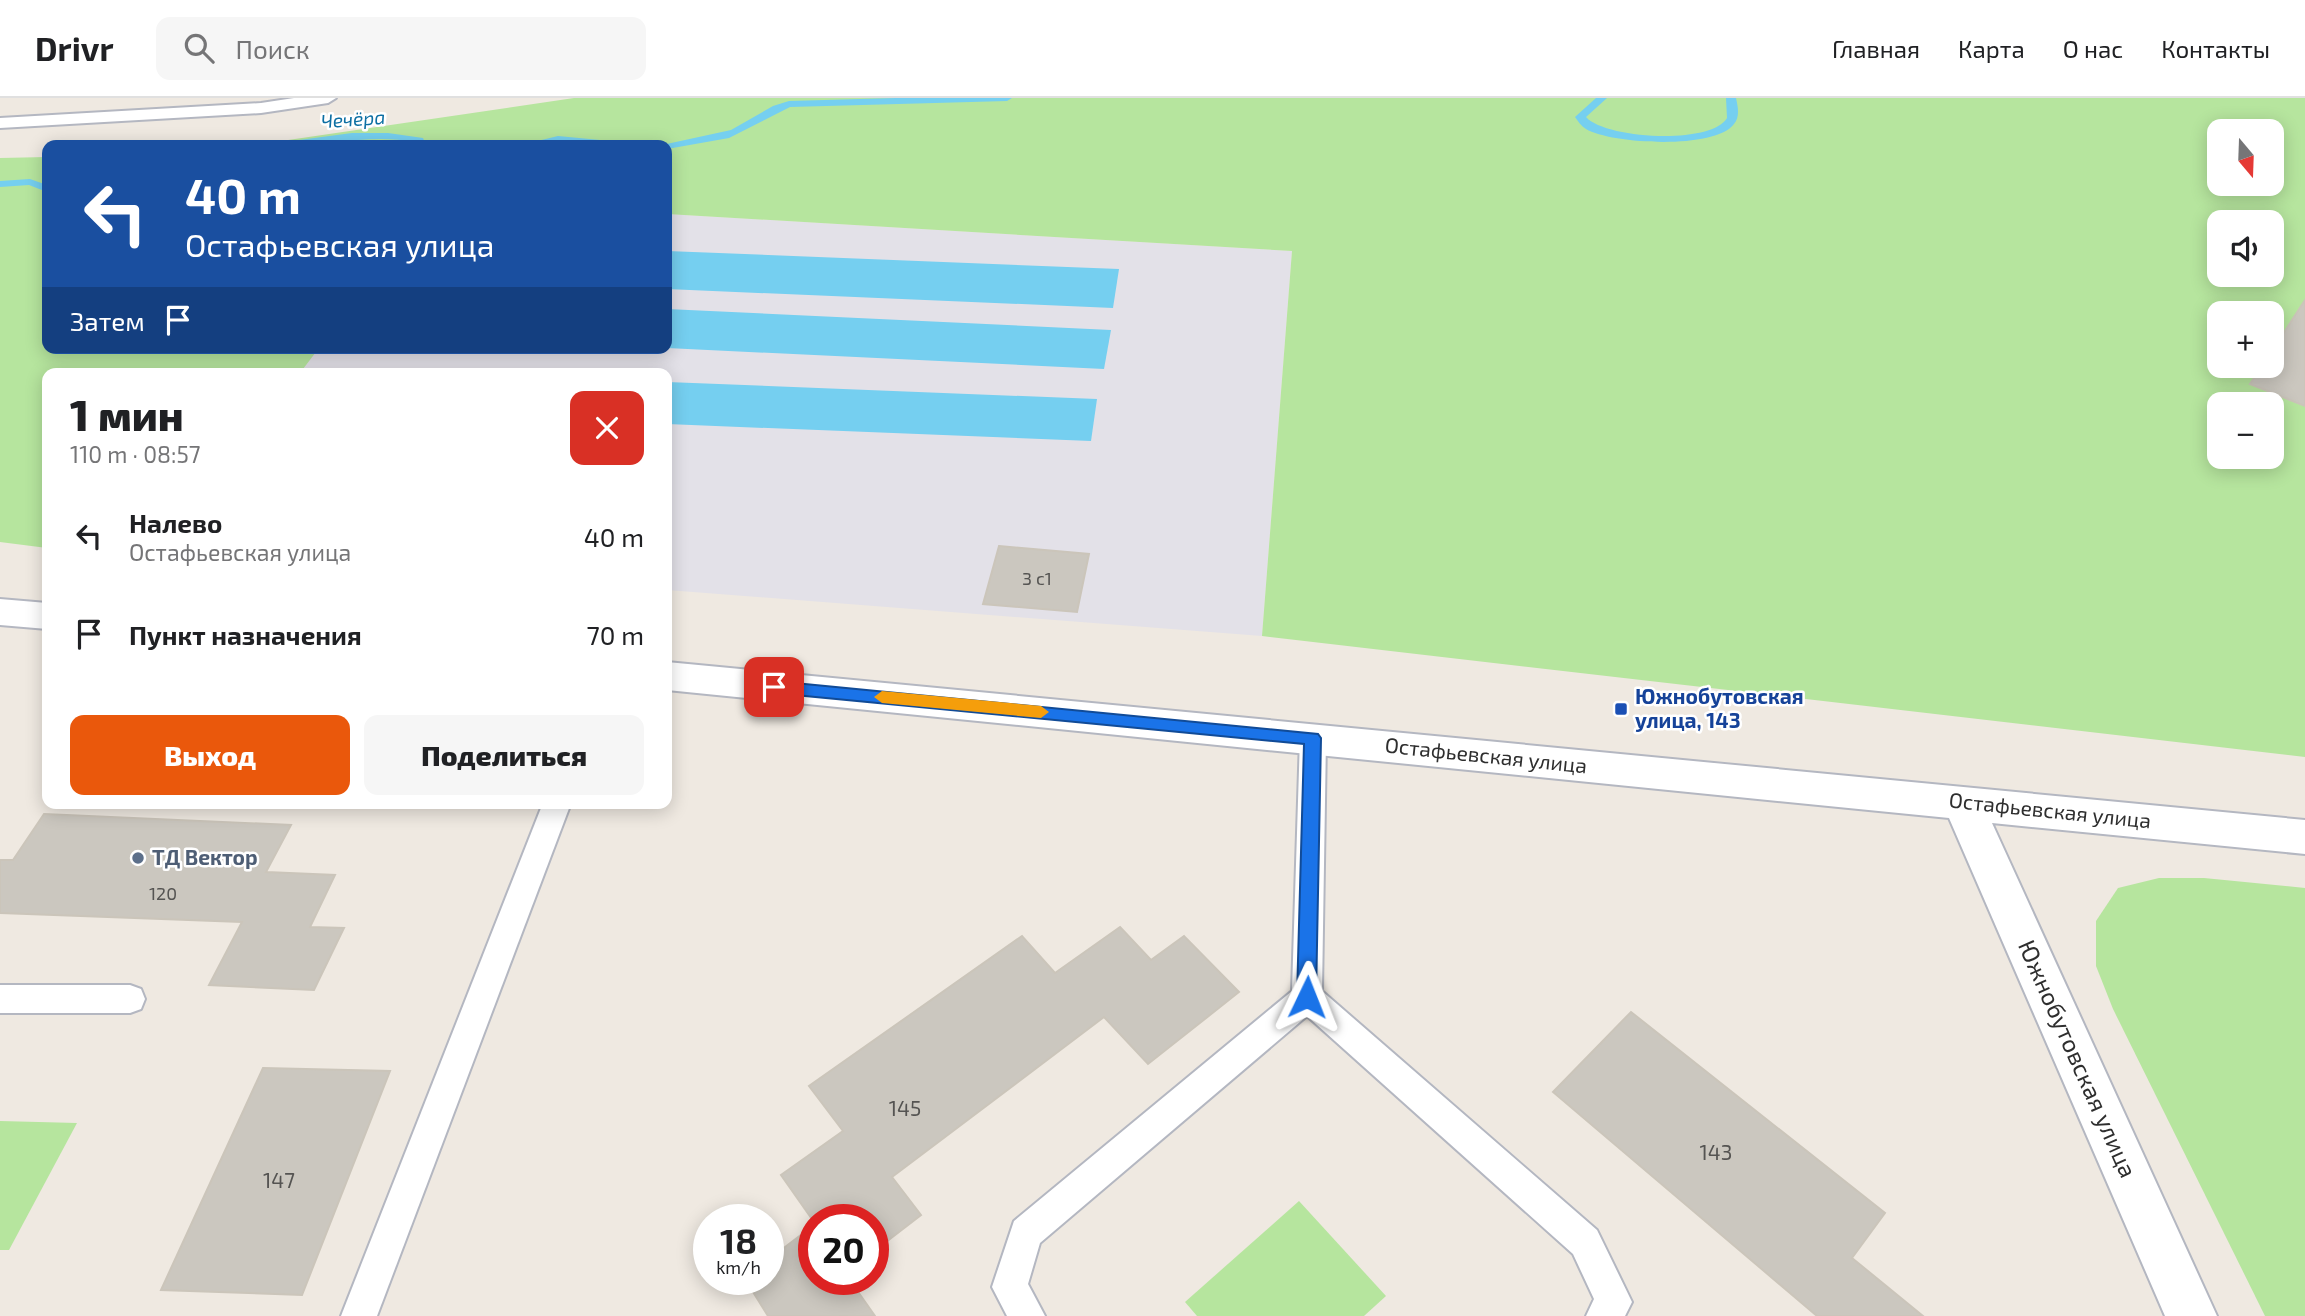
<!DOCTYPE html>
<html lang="ru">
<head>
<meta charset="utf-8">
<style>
  body { margin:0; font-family:"Exo 2",sans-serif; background:#f6f6f6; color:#202124; height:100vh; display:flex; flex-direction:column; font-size:26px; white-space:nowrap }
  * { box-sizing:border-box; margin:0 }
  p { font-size:23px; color:#757577 }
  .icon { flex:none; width:38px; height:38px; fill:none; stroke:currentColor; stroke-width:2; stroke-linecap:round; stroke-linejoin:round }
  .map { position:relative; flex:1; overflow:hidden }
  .panel { position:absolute; left:42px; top:270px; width:630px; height:441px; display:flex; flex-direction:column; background:#fff; border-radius:14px; box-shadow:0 4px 18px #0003 }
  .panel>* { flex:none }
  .top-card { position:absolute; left:42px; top:42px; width:630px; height:214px; border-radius:14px; box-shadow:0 4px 18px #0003; background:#1a4fa0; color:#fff; overflow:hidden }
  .needle { width:46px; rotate:161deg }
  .buttons { position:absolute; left:2207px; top:21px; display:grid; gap:14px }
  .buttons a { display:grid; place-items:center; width:77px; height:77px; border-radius:14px; background:#fff; box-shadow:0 4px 18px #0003; font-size:35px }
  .speed { position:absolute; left:693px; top:1106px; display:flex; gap:14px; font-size:35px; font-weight:700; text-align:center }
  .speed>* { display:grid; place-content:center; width:91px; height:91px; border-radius:50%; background:#fff; box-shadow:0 4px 18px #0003; line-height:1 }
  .speed small { font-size:18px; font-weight:400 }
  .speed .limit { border:10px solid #d22; background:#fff; color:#111 }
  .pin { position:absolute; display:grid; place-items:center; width:60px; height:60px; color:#fff; margin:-30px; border-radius:14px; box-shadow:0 4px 10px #0006 }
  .me { position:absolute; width:77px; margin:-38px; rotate:2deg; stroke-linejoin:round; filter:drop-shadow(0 0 5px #0008) }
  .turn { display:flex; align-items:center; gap:24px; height:147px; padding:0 28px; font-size:32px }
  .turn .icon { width:91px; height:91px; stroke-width:2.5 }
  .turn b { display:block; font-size:49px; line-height:60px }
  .then { display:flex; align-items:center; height:66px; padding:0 28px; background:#0003; gap:14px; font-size:26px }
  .round { display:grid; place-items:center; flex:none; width:74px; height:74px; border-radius:14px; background:#f6f6f6 }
  .overview { display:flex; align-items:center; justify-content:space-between; height:119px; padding:0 28px }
  h1 { font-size:42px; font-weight:800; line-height:52px }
  .action { display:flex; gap:14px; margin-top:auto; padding:14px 28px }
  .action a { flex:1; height:80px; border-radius:14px; background:#ea580c; color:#fff; font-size:28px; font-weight:800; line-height:80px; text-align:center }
  .action a+a { background:#f6f6f6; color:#202124 }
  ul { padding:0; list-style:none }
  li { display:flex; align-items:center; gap:21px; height:98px; padding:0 28px }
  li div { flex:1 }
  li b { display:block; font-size:26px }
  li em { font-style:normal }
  header { display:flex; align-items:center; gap:42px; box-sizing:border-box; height:98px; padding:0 35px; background:#fff; border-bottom:2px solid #e0e0e0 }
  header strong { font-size:33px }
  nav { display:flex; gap:38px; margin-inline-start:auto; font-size:24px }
  .search { width:490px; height:63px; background:#f6f6f6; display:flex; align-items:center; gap:18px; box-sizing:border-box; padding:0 24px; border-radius:14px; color:#757577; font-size:26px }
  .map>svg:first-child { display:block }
  .industrial { fill:#e3e1e8 }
  .green { fill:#b6e59e; fill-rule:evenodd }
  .water { fill:#75cff0 }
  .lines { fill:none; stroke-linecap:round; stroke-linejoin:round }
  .stream { fill:#75cff0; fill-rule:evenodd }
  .building { fill:#cbc7bf; stroke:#cbc5ba; stroke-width:2 }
  .service-casing { stroke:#b4b7c1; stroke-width:4 }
  .tertiary-casing { stroke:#b4b7c1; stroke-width:4 }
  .service { fill:#fff; fill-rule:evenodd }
  .tertiary { fill:#fff; fill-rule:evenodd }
  .route { fill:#1a73e8; stroke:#114b97; stroke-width:2 }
  .slow { fill:#f59e0b }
  .transit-dot { fill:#1a4fb4; stroke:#fff; stroke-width:2.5 }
  .service-dot { fill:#5c6f8a; stroke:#fff; stroke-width:2.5 }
  .labels { text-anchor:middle; stroke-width:5; stroke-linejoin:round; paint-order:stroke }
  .number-label { font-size:18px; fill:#555452 }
  .far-water-label { font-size:19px; font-style:italic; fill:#0d6fa3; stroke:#fff }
  .transit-label { font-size:21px; font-weight:bold; fill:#164399; stroke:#fff; text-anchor:start }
  .street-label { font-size:21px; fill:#2e2e2e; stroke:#fff }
  .service-label { font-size:21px; font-weight:bold; fill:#4e5e75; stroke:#fff; text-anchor:start }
  .near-number-label { font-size:21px; fill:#555452 }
  .near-street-label { font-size:24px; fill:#2e2e2e; stroke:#fff }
</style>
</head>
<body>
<header>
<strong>Drivr</strong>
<div class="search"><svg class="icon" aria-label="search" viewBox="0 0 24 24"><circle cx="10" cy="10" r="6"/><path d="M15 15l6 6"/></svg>Поиск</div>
<nav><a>Главная</a><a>Карта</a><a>О нас</a><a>Контакты</a></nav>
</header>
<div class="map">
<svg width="2305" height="1218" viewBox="0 0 2305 1218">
  <rect width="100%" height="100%" fill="#efe9e1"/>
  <polygon class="industrial" points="667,116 1292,153 1262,538 667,492 667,275 297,275 316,250 667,250"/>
  <g class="green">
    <path d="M574 0H2305V659L1262 538 1292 153 667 116V47H254ZM2219 33H2272V86H2219ZM2219 124H2272V177H2219ZM2219 215H2272V268H2219ZM2219 306H2272V359H2219Z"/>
    <polygon points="47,59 47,250 319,250 300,275 47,275 47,450 0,444 0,60"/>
    <polygon points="2159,780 2204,780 2305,790 2305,1218 2265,1218 2113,911 2096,868 2096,823 2118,790"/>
    <polygon points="0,1023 77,1025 9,1152 0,1152"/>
    <polygon points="1299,1103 1386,1198 1364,1218 1197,1218 1185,1204"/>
  </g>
  <g class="water">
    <polygon points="667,153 1119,171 1113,210 667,191"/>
    <polygon points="667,211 1111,232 1104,271 667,250"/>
    <polygon points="667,284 1097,301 1091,343 667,326"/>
  </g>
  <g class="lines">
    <g class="stream">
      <polygon points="896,0 1012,0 1007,3 790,9 729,40 667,51 667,47 662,47 731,32 773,8 789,3"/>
      <path d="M1596 0H1607L1586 19C1605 41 1712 47 1727 20L1726 0H1736C1738 9 1740 19 1734 26 1715 52 1611 46 1586 31 1581 28 1578 23 1575 19Z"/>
      <path d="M352 35H388L423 40 426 47H416L415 44C369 35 324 49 279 47L284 44Z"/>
      <polygon points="558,38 621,44 626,47 558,44 521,47"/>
      <polygon points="30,81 47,87 47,94 29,87 0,89 0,83"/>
    </g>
  </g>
  <g class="building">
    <polygon points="2305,202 2305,308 2250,286 2262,268 2272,268 2272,253"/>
    <polygon points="999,448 1089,456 1077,514 983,506"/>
    <polygon points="44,716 291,727 266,774 335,777 310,829 344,830 314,892 209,887 242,824 0,815 0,762 13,762"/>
    <polygon points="1120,829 1151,862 1184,838 1239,894 1148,966 1104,919 892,1079 921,1117 873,1154 873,1122 814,1124 781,1077 843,1033 809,988 1022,838 1055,875"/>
    <polygon points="1631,914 1885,1115 1852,1160 1923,1218 1817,1218 1553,994"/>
    <polygon points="263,970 390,973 302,1197 161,1192"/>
    <polygon points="814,1127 814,1181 849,1181 875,1218 768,1218 745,1181 768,1181 768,1162"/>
  </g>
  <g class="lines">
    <g class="service-casing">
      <g id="service">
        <polygon points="294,0 336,0 328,5 261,15 0,30 0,20 261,5"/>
        <polygon points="1313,630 1322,633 1326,640 1322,893 1597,1132 1632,1204 1625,1218 1586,1218 1594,1201 1573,1156 1307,918 1040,1145 1028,1186 1045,1218 1007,1218 992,1189 1014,1123 1292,893 1300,640 1304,633"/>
        <polygon points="543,705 571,705 377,1218 341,1218"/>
        <polygon points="0,887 130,887 141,891 145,901 141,911 130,915 0,915"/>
      </g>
    </g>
    <g class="tertiary-casing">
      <g id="tertiary">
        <polygon points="0,501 47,505 47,531 0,527"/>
        <polygon points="667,564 2305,722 2305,756 1992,725 2217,1218 2165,1218 1949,720 667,592"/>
      </g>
    </g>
    <use href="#service" class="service"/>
    <use href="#tertiary" class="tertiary"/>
  </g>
  <polygon class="route" points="774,583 1318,636 1321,640 1316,899 1313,905 1307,908 1300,905 1297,899 1304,646 774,595 767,589"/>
  <polygon class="slow" points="882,593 1041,608 1049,614 1041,620 882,605 874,599"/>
  <rect class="transit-dot" x="1614" y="604" width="14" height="14" rx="3.5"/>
  <circle class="service-dot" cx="138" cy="760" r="7"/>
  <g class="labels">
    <g class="number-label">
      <text x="1037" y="487">3 с1</text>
      <text x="163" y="802">120</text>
    </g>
    <g class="far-water-label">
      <text transform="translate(353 21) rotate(-4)" y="7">Чечёра</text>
    </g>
    <g class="transit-label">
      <text x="1635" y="606">Южнобутовская<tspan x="1635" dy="24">улица, 143</tspan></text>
    </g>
    <g class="street-label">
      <text transform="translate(1486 658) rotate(6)" y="7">Остафьевская улица</text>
      <text transform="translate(2050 713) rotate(6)" y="7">Остафьевская улица</text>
    </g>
    <g class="service-label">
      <text x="152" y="767">ТД Вектор</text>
    </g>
    <g class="near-number-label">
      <text x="905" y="1018">145</text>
      <text x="1716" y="1062">143</text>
      <text x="279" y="1090">147</text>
    </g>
    <g class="near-street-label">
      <text transform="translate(2077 961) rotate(66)" y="8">Южнобутовская улица</text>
    </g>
  </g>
</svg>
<div class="buttons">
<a><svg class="needle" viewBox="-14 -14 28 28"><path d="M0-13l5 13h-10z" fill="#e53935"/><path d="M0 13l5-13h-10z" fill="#757577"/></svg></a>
<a><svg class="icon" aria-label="sound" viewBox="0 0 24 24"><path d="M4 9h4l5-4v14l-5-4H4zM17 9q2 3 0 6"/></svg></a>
<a>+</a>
<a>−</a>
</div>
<div class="speed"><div>18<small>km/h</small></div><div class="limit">20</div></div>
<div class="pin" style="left:774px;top:589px;background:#d93025"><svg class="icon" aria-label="arrive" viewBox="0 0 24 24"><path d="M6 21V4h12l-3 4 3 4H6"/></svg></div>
<svg class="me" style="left:1307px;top:899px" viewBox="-20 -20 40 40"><path d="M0-17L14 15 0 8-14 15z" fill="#1a73e8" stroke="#fff" stroke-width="4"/></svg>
<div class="top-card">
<div class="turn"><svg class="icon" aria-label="left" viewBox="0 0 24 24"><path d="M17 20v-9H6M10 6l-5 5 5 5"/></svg><div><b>40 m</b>Остафьевская улица</div></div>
<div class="then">Затем<svg class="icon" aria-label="arrive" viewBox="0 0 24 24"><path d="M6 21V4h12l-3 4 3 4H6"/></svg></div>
</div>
<section class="panel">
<div class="overview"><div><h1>1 мин</h1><p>110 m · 08:57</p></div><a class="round" style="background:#d93025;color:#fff"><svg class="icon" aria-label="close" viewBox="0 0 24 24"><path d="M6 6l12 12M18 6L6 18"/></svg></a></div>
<ul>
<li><svg class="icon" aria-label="left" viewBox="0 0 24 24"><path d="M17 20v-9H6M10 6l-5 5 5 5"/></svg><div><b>Налево</b><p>Остафьевская улица</p></div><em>40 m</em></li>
<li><svg class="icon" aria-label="arrive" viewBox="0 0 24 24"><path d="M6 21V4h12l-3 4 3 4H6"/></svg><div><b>Пункт назначения</b></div><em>70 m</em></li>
</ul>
<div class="action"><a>Выход</a><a>Поделиться</a></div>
</section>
</div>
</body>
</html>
